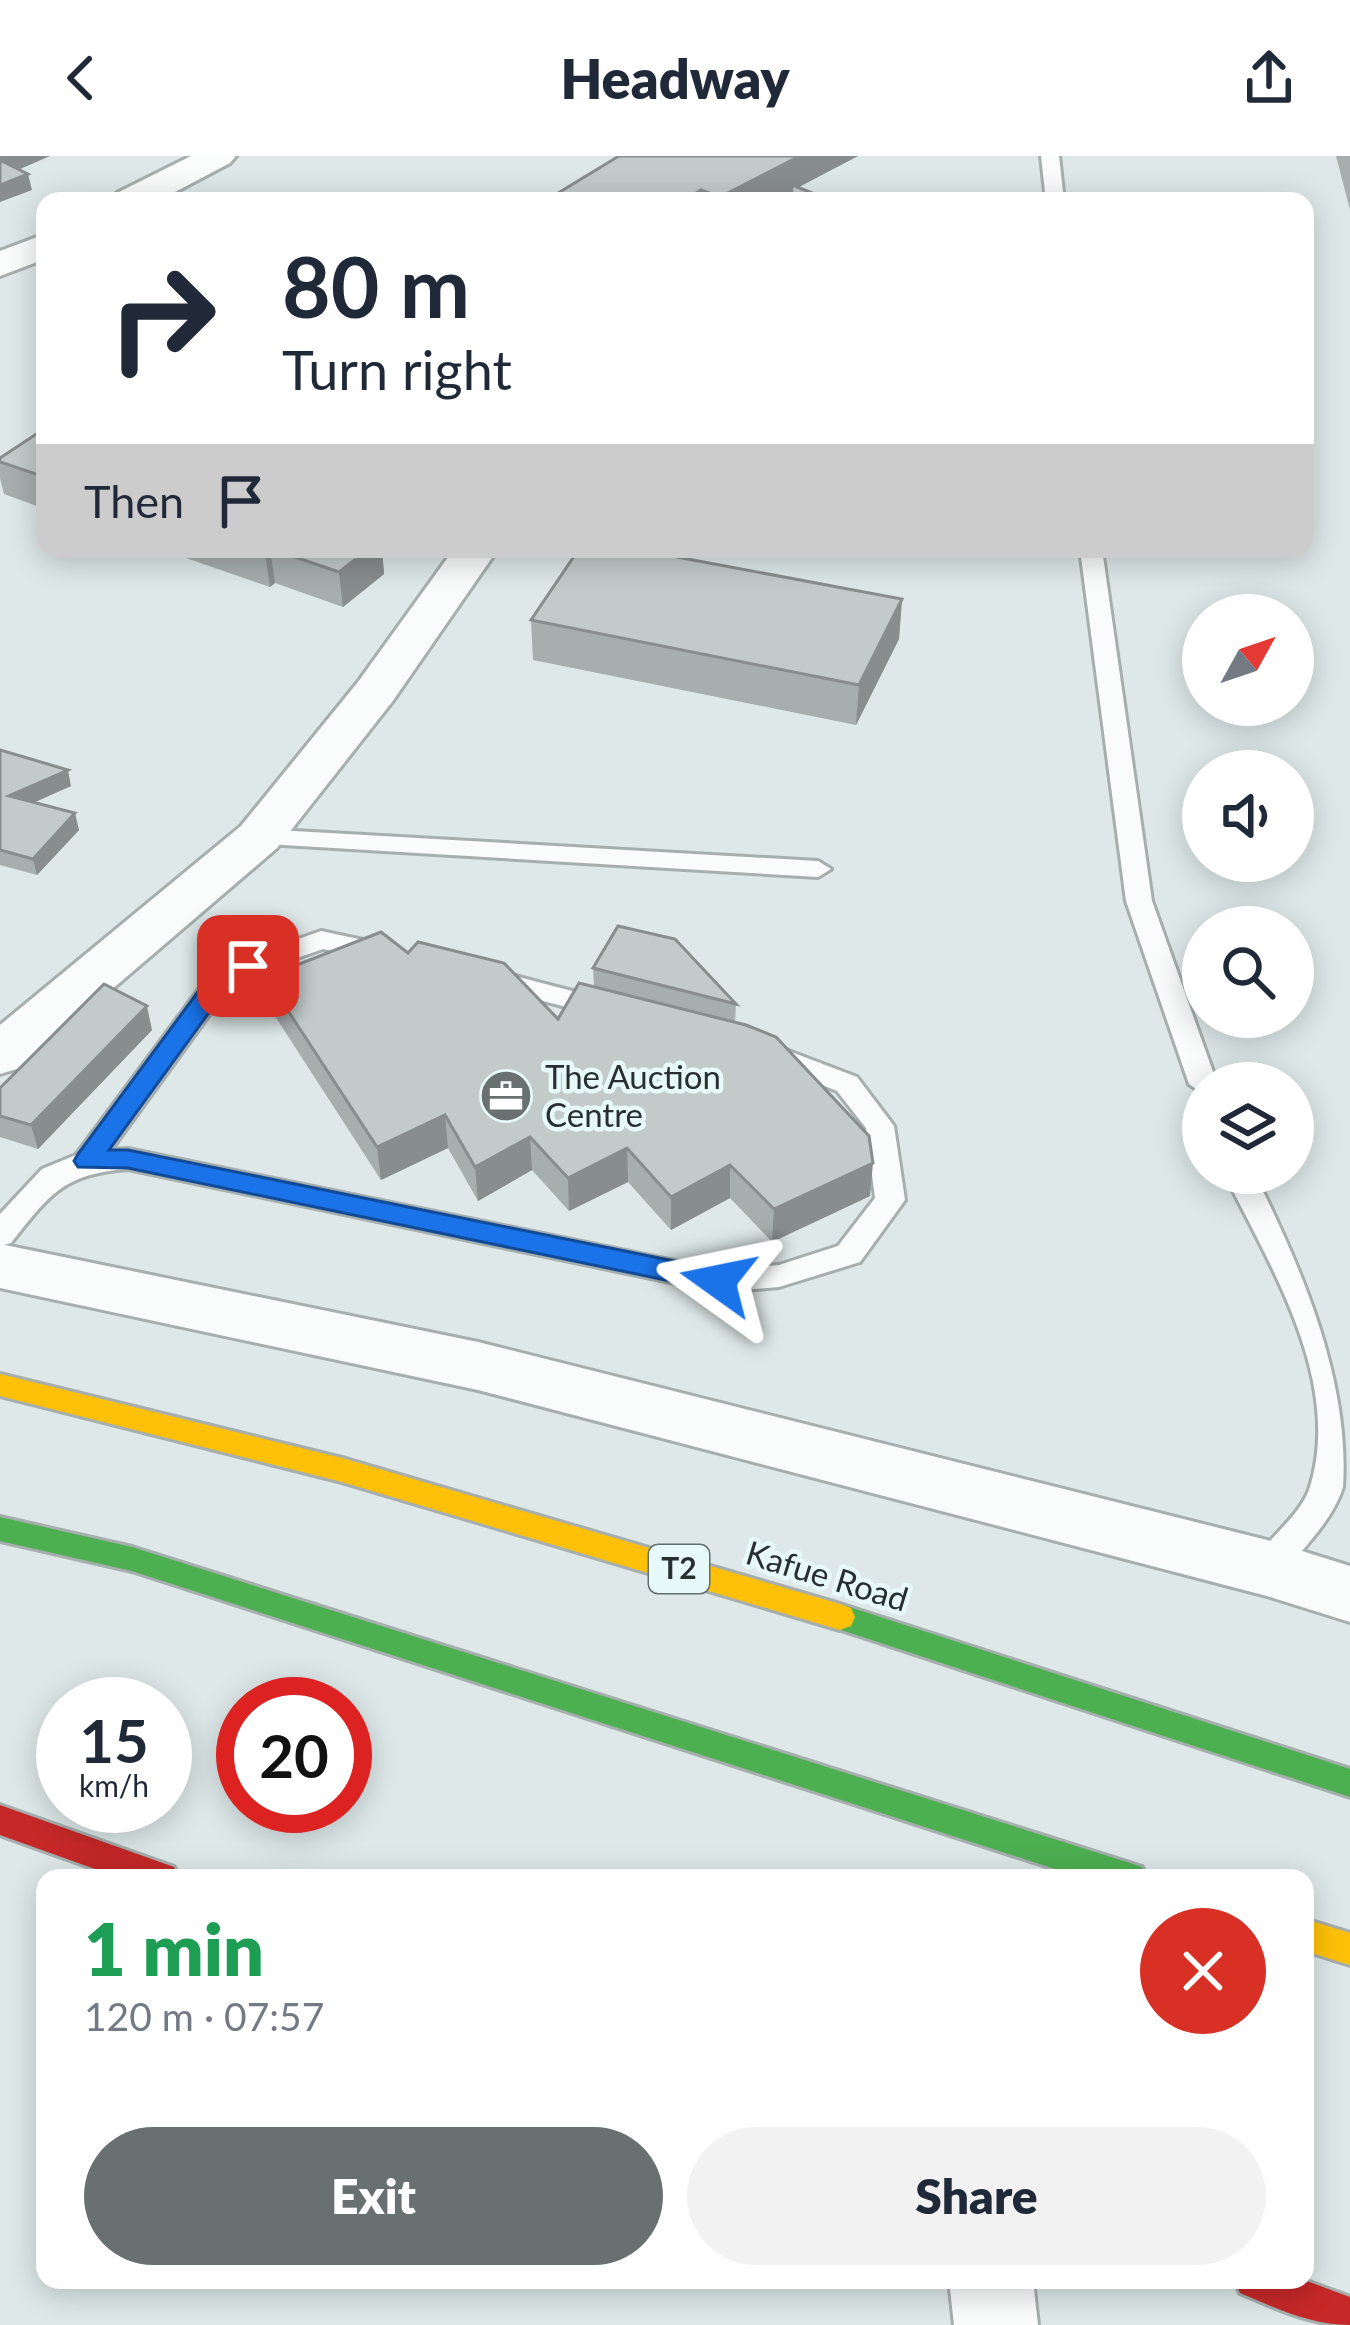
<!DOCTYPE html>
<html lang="en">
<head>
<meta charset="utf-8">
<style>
  body { margin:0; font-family:Lato,sans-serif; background:#f2f2f3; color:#1f2937; height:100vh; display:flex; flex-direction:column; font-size:45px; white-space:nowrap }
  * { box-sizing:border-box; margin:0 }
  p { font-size:39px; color:#747a83 }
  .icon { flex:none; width:66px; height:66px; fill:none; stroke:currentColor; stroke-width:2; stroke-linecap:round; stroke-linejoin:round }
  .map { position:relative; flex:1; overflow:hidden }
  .side { position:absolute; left:36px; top:1713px; width:1278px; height:420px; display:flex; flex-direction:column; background:#fff; border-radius:24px; box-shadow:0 6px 30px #0003 }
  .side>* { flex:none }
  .guide { position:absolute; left:36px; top:36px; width:1278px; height:366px; border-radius:24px; box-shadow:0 6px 30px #0003; background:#fff; color:#1f2937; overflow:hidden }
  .needle { width:78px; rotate:50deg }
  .fabs { position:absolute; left:1182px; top:438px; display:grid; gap:24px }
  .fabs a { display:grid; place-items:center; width:132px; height:132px; border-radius:50%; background:#fff; box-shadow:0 6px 30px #0003; font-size:60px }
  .speed { position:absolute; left:36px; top:1521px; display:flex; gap:24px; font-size:60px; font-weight:700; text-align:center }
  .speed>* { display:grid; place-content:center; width:156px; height:156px; border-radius:50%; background:#fff; box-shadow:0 6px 30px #0003; line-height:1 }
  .speed small { font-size:30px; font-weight:400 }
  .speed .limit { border:18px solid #d22; background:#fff; color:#111 }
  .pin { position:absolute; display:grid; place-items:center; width:102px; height:102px; color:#fff; margin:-51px; border-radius:24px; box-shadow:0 6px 18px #0006 }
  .me { position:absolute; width:132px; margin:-66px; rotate:282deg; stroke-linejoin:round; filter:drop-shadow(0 0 9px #0008) }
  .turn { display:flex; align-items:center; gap:42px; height:252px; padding:0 48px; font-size:54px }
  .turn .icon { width:156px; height:156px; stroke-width:2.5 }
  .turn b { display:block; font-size:84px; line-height:102px }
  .then { display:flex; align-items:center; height:114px; padding:0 48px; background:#0003; gap:24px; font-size:45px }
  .round { display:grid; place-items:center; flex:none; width:126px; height:126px; border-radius:63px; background:#f2f2f3 }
  .summary { display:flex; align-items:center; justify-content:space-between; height:204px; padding:0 48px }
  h1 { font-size:72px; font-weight:800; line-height:90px; color:#1e9e55 }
  .button { display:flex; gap:24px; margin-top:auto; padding:24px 48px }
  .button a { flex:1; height:138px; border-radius:72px; background:#687070; color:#fff; font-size:48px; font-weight:800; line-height:138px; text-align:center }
  .button a+a { background:#f2f2f3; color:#1f2937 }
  header { display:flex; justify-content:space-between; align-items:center; height:156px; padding:0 48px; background:#fff; font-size:54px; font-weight:800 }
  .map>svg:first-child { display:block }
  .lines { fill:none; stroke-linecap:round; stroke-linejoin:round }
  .lane-casing { stroke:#a6aeae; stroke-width:6 }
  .street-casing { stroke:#a6aeae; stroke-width:6 }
  .fast-casing { stroke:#a6aeae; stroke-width:6 }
  .slow-casing { stroke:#a6aeae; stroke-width:6 }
  .jam-casing { stroke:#a6aeae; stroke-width:6 }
  .lane { fill:#fafcfc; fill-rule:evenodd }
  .street { fill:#fafcfc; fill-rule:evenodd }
  .fast { fill:#4caf50; fill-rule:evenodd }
  .slow { fill:#ffc107; fill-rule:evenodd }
  .jam { fill:#c62828; fill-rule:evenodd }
  .wall { fill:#a7aeae }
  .shaded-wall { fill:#888d8d }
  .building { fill:#c2caca; stroke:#888d8d; stroke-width:3 }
  .route { fill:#1a73e8; stroke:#114b97; stroke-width:3 }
  .labels { text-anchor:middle; stroke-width:9; stroke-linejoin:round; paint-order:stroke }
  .shield { fill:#e7f9f9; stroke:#616c6c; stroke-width:3 }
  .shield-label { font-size:30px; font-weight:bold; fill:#282f2f }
  .poi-label { font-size:33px; fill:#282f2f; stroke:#e7f9f9; text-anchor:start }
  .street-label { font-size:33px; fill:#282f2f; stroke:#e7f9f9 }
</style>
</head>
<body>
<header><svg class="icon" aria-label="back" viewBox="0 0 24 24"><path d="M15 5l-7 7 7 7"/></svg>Headway<svg class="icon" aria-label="share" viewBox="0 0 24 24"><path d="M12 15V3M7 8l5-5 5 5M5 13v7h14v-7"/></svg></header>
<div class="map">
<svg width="1350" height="2169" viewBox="0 0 1350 2169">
  <rect width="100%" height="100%" fill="#dee8e8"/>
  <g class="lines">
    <g class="lane-casing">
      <g id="lane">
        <polygon points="1041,0 1059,0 1064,45 1046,45"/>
        <polygon points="1080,393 1102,393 1152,745 1217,927 1203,927 1203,938 1189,928 1126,745"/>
        <polygon points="259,673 818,705 831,713 818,721 250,687 246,681"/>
        <path d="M321 775 396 791 400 797 387 806 323 793 257 816 225 837 111 994 128 993 718 1114 779 1109 838 1090 875 1042 866 972 837 935 755 902 751 895 755 888 765 886 857 921 894 970 905 1044 860 1106 779 1131 718 1136 128 1013C63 1018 50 1038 11 1087L0 1090V1058L42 1013 76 999 205 825 239 804Z"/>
        <polygon points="492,814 618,847 622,853 608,862 482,829 478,823"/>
        <path d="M1224 1017H1254C1300 1109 1350 1223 1343 1331 1332 1366 1301 1394 1279 1422L1267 1426 1255 1422 1250 1412C1265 1383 1300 1362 1310 1331 1343 1224 1269 1108 1224 1017Z"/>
      </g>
    </g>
    <g class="street-casing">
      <g id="street">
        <polygon points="191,0 236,0 230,7 158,45 112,45 117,37"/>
        <polygon points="45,78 45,103 0,120 0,95"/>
        <polygon points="454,393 498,393 392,546 277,692 20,912 0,918 0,869 241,670 358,526"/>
        <polygon points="0,1088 478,1186 1267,1384 1350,1410 1350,1466 1267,1440 478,1234 0,1132"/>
        <polygon points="949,2124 1033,2124 1038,2169 954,2169"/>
      </g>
    </g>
    <g class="fast-casing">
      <g id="fast">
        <polygon points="0,1361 132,1391 1130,1707 1142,1711 1147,1722 1083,1722 132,1415 0,1385"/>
        <polygon points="840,1448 1350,1613 1350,1641 829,1470 825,1461 829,1452"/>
      </g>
    </g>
    <g class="slow-casing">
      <g id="slow">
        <polygon points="0,1218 342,1302 840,1448 851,1452 855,1461 851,1470 840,1474 342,1326 0,1240"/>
        <polygon points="1305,1763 1350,1777 1350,1809 1305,1795"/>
      </g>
    </g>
    <g class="jam-casing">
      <g id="jam">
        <polygon points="0,1649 174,1711 179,1722 120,1722 0,1679"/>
        <path d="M1234 2124H1304L1350 2141V2169C1311 2169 1275 2152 1240 2137Z"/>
      </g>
    </g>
    <use href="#lane" class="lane"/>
    <use href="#street" class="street"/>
    <use href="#fast" class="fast"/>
    <use href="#slow" class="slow"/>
    <use href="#jam" class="jam"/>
  </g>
  <g class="wall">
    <polygon points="858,0 772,45 545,45"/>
    <polygon points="1336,0 1350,0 1350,54"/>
    <polygon points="45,267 45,353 4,338 0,322 0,302 40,275 39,270"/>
    <polygon points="160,393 382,393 384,418 343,451 275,427 270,431"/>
    <polygon points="902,443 899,483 856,569 533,504 531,464"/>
    <polygon points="0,594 71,630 34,646 79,674 37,719 0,709"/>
    <polygon points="408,797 558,863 594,830 593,812 736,848 735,866 870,1040 772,1086 730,1042 671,1074 628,1026 569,1055 532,1014 478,1045 448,992 381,1024 271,854 266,821"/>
    <polygon points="152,874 38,993 0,981 0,932"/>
  </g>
  <g class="shaded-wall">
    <polygon points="9,0 50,0 4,20 0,4"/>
    <polygon points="800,0 858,0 772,45 720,45 720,41"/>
    <polygon points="28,18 32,34 0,46 0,29"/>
    <polygon points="701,34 701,45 684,45"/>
    <polygon points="270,393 275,427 270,431 265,397"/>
    <polygon points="369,393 382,393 384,418 343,451 339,416"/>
    <polygon points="902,443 899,483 856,569 859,529"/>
    <polygon points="68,614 71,630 13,656 9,640"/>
    <polygon points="75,657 79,674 37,719 33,703"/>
    <polygon points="147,850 152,874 38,993 31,969"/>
    <polygon points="445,959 448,992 381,1024 377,991"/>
    <polygon points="530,981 532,1014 478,1045 475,1011"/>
    <polygon points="627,992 628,1026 569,1055 568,1022"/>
    <polygon points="873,1007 870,1040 772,1086 774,1053"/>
    <polygon points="730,1009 730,1042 671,1074 671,1041"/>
  </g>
  <g class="building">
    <polygon points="0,0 9,0 0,4 28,18 0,29"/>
    <polygon points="619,0 800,0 720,41 701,34 684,45 545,45"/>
    <polygon points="792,29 832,45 791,45"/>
    <polygon points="45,267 45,321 0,306 0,302 44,273 39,270"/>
    <polygon points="271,393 369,393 339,416"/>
    <polygon points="579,393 634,393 902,443 859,529 531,464"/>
    <polygon points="0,594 68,614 9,640 75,657 33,703 0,694"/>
    <polygon points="618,770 675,783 736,848 593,812"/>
    <polygon points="381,776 408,797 418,786 504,807 558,863 579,827 746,869 776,881 869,980 873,1007 774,1053 730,1009 671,1041 627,992 568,1022 530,981 475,1011 445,959 377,991 266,821"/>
    <polygon points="104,828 147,850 31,969 0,960 0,932"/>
  </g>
  <polygon class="route" points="248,802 260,810 224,836 109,994 128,994 718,1114 732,1125 728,1132 718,1135 128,1012 78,1011 74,1005 78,998 206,825"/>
  <defs>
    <g id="office-disc" transform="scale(2.7)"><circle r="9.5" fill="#687070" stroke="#e7f9f9"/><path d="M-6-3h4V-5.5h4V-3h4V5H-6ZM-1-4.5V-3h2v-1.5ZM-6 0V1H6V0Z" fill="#fff"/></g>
  </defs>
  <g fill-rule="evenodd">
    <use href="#office-disc" x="506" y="940"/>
  </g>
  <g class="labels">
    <rect class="shield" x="649" y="1389" width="60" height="48" rx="9"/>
    <g class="shield-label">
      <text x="679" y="1423">T2</text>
    </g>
    <g class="poi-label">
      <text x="545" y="933">The Auction<tspan x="545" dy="38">Centre</tspan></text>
    </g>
    <g class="street-label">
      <text transform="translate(827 1420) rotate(17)" y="12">Kafue Road</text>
    </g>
  </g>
</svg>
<div class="fabs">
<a><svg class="needle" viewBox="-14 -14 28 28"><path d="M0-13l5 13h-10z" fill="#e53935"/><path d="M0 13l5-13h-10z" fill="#747a83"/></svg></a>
<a><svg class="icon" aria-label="sound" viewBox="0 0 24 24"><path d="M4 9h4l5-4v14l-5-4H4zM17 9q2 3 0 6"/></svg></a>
<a><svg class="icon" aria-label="search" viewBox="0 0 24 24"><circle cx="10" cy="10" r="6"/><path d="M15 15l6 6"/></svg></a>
<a><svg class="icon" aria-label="layers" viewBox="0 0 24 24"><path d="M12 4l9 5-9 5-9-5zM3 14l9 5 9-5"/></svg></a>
</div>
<div class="speed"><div>15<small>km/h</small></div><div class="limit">20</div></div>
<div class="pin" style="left:248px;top:810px;background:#d93025"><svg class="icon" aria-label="arrive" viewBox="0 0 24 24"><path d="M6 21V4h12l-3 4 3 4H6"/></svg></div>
<svg class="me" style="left:718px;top:1125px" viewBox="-20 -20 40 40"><path d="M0-17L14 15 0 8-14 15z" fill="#1a73e8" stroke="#fff" stroke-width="4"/></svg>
<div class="guide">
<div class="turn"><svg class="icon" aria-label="right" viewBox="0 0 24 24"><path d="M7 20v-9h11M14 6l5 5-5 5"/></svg><div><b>80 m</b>Turn right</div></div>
<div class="then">Then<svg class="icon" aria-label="arrive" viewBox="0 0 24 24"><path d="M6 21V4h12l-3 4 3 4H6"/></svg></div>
</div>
<section class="side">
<div class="summary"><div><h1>1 min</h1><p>120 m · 07:57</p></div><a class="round" style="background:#d93025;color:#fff"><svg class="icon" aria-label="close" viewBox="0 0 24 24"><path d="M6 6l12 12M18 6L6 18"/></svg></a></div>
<div class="button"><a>Exit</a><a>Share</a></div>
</section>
</div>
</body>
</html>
